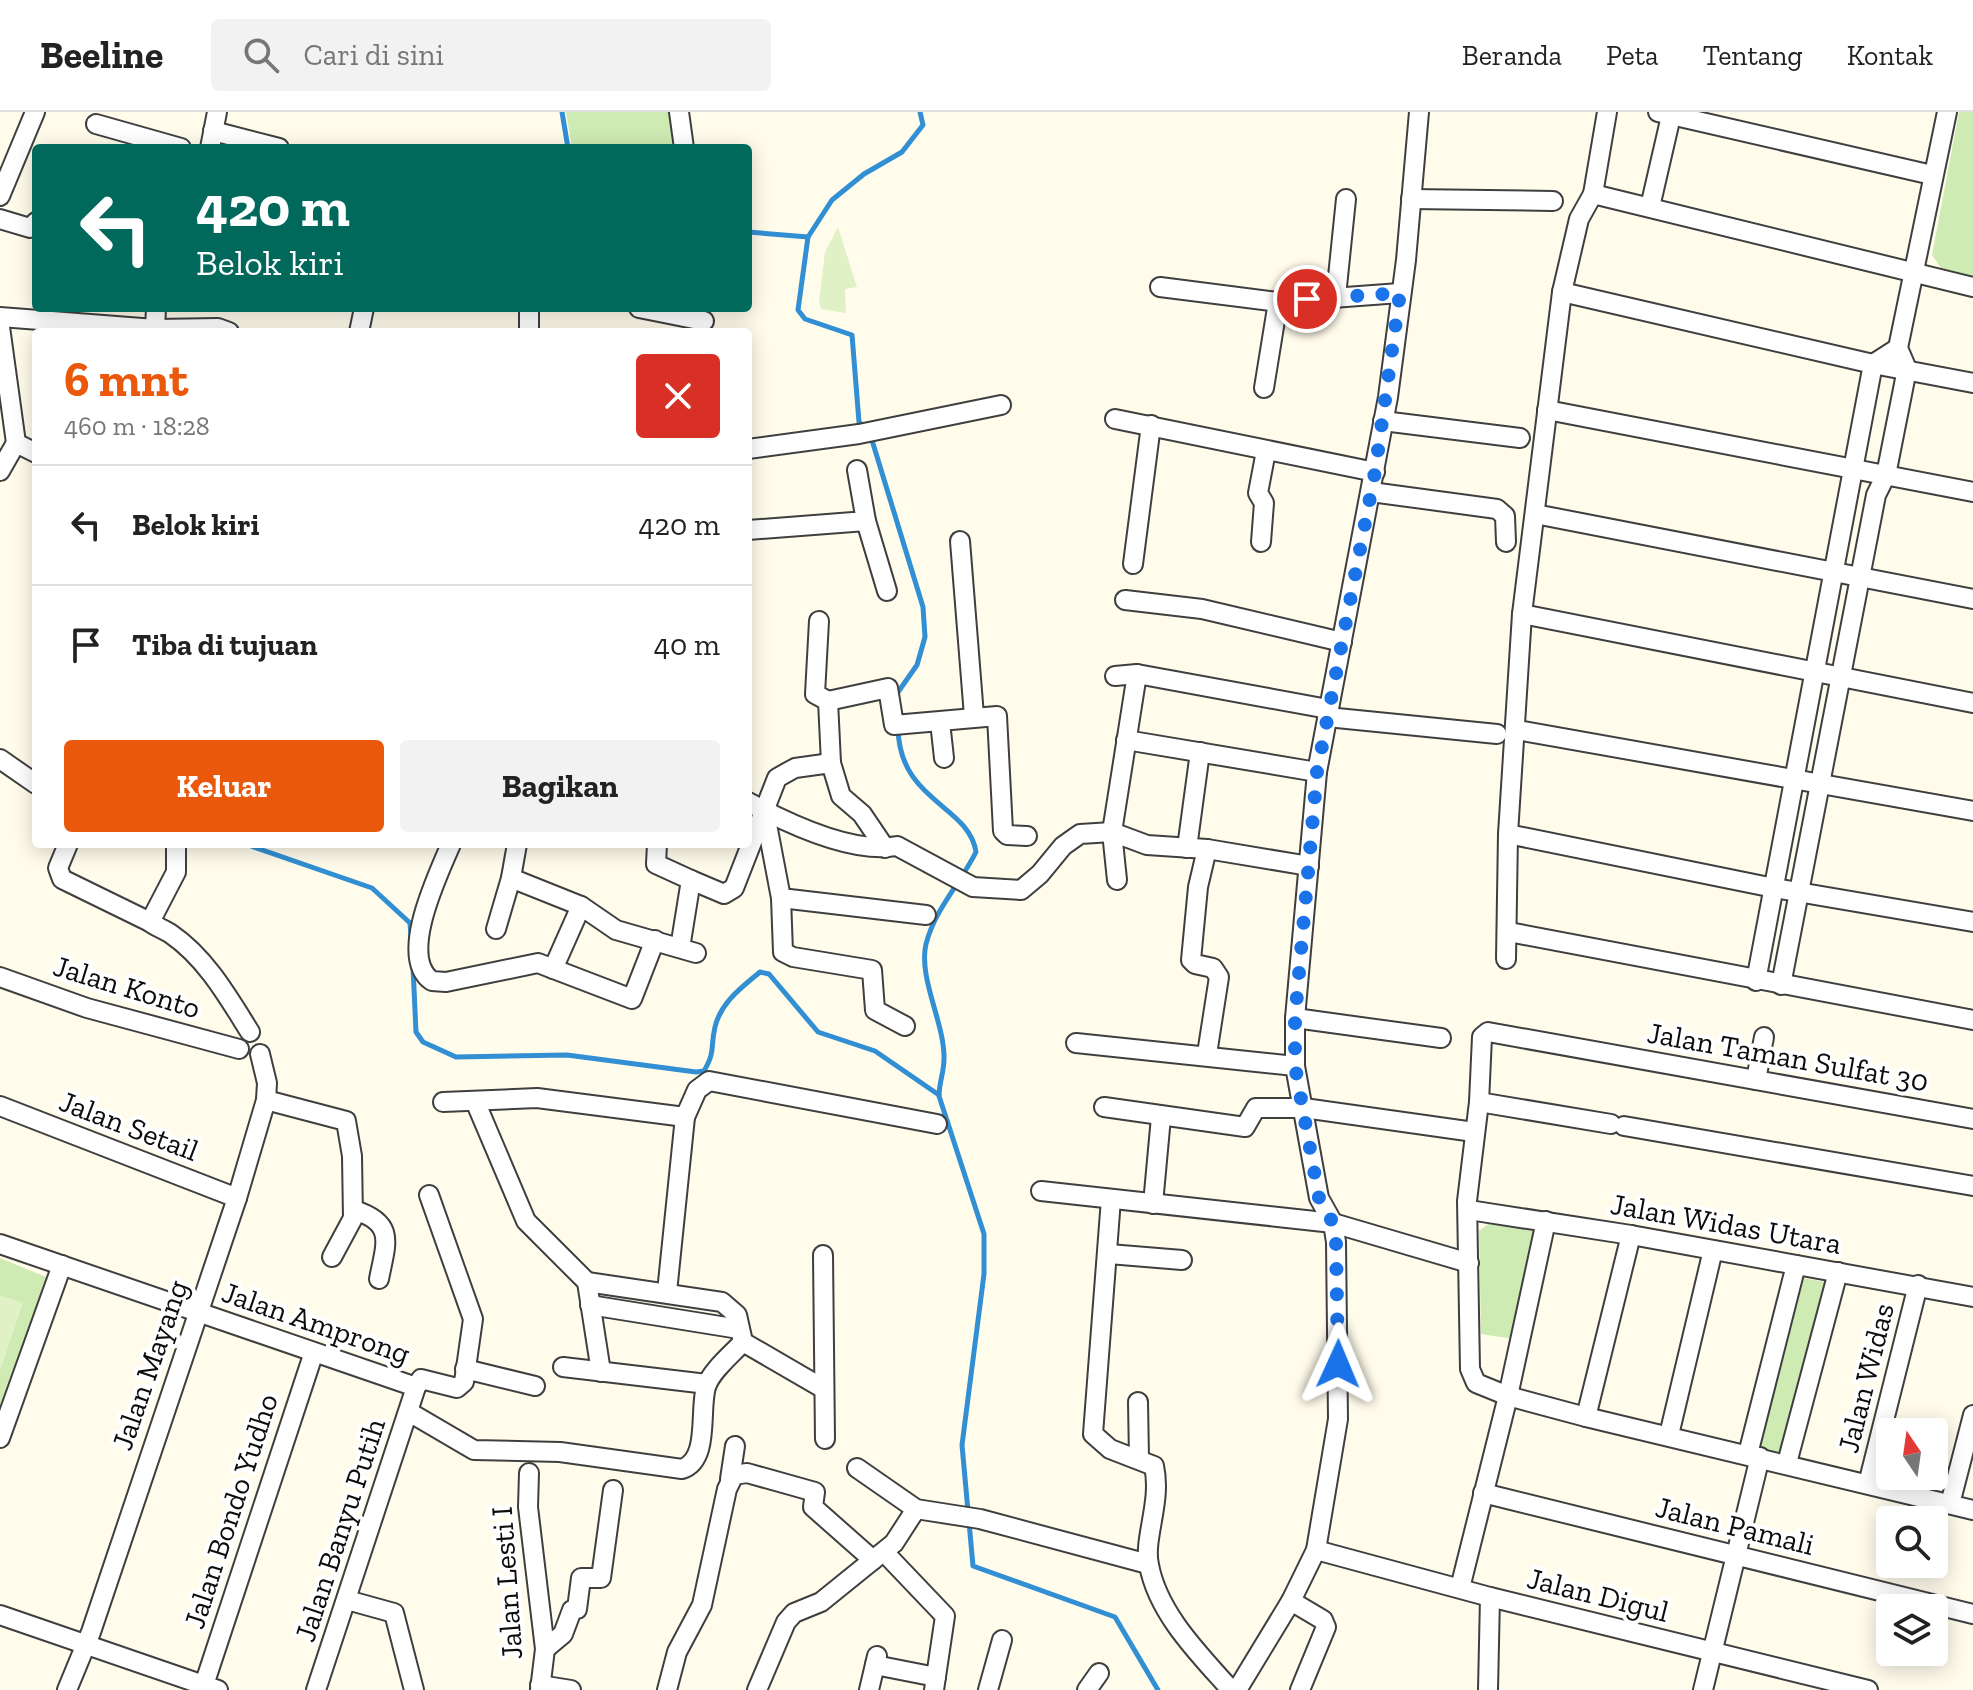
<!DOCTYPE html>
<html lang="id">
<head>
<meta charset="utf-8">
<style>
  body { margin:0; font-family:"Zilla Slab",serif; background:#f2f2f2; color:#222; height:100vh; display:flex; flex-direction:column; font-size:30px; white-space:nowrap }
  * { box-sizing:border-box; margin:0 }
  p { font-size:26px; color:#767676 }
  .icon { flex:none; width:44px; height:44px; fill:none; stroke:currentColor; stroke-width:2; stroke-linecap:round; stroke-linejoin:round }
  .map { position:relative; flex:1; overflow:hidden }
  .panel { position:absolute; left:32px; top:216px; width:720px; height:520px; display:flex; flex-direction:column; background:#fff; border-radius:8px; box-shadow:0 4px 20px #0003 }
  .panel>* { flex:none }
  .guide { position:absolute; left:32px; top:32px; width:720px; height:168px; border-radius:8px; box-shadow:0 4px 20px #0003; background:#00695c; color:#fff; overflow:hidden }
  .needle { width:52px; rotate:347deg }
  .buttons { position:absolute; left:1876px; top:1306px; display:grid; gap:16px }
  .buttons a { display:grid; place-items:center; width:72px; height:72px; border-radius:8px; background:#fff; box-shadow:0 4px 20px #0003; font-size:40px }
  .pin { position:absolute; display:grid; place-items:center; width:68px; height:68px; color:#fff; margin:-34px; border:4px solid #fff; border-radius:50%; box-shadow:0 2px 8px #0007 }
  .me { position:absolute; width:88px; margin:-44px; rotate:1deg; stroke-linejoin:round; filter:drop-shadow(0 0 6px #0008) }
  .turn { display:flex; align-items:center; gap:28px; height:168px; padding:0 32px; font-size:36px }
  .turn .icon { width:104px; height:104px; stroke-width:2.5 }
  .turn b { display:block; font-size:56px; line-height:68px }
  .round { display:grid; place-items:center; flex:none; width:84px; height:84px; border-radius:8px; background:#f2f2f2 }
  .summary { display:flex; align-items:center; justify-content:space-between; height:136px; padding:0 32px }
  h1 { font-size:48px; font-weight:700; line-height:60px; color:#ea580c }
  .primary-button { display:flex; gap:16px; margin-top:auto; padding:16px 32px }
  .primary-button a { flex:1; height:92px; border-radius:8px; background:#ea580c; color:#fff; font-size:32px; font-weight:700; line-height:92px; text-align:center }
  .primary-button a+a { background:#f2f2f2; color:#222 }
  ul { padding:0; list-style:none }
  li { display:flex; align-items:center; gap:24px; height:120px; padding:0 32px; border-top:2px solid #e0e0e0 }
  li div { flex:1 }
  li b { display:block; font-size:30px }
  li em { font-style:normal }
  header { display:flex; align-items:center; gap:48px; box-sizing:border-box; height:112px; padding:0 40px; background:#fff; border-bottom:2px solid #e0e0e0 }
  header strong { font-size:38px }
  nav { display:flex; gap:44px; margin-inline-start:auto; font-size:28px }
  .search { width:560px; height:72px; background:#f2f2f2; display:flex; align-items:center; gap:20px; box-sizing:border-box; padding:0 28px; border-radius:8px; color:#767676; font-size:30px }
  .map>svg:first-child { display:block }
  .green { fill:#cfebb4 }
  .pitch { fill:#e1f1c6 }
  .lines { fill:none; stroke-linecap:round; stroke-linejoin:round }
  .stream { stroke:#328fd3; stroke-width:5 }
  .minor-casing { stroke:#3f3f3f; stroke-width:22 }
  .minor { stroke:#fff; stroke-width:18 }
  .route { stroke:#1a73e8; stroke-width:14; stroke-dasharray:0 25.2 }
  .labels { text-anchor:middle; stroke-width:8; stroke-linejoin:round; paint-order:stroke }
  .street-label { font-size:30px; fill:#0c0c0c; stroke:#fff }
</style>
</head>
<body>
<header>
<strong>Beeline</strong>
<div class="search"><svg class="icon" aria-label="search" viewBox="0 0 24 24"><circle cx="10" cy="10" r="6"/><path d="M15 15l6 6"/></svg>Cari di sini</div>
<nav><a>Beranda</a><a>Peta</a><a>Tentang</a><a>Kontak</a></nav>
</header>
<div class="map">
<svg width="1973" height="1578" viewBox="0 0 1973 1578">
  <rect width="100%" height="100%" fill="#fffcec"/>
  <g class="green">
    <polygon points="566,0 669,0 674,36 572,36"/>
    <polygon points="1959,0 1973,0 1973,165 1941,156 1932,143"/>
    <polygon points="1492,1109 1534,1116 1538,1121 1514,1227 1481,1222 1479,1119"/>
    <polygon points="0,1146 46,1165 0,1302"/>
    <polygon points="1802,1166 1825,1170 1826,1175 1783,1341 1778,1343 1758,1335"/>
  </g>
  <g class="pitch">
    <polygon points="838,115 857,175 845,177 846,201 821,197 819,190 825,140"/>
    <polygon points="0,1183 23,1191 0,1259"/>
  </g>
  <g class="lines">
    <g class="stream">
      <polyline points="562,0 568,36"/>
      <polyline points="748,120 808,125"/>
      <polyline points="865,317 859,310 852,223 805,207 798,198 808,125 832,88 864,62 902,40 923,13 920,0"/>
      <polyline points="871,325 923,495 925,525 917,553 896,583"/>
      <path d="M898 617C900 690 969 693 976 740 960 772 935 797 926 832 918 866 945 912 944 947 944 960 939 971 939 984L984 1122V1162L962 1333 973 1454 1115 1505 1158 1578"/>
      <polyline points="251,734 372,776 410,811 411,825"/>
      <path d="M413 855 416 920 423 930 456 945 567 943 696 960 704 959C716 938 710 936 715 915 721 890 741 876 760 860L769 862 818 920 875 939 939 983"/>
    </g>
    <g class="minor-casing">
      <g id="minor">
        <polyline points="679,0 684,36"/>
        <polyline points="1658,0 1932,63"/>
        <polyline points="96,12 181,36"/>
        <polyline points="213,19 279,36"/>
        <polyline points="210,36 217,0"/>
        <polyline points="1593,82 1607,0"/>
        <polyline points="0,84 35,0"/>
        <polyline points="1411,87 1553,89"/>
        <polyline points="1650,95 1671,4"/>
        <polyline points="0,107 30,116 36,110"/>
        <polyline points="1160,175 1278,190 1400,181"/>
        <polyline points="1562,180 1873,252 1973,271"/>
        <polyline points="1336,184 1346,87"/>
        <polyline points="529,196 529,220"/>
        <polyline points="639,196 704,209"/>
        <polyline points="0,205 155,217 218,216 229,220"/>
        <polyline points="0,215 16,331 36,341"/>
        <polyline points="155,217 156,196"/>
        <polyline points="359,220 364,196"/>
        <polyline points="1264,276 1278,190"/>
        <polyline points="1547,298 1973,380"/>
        <polyline points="1115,307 1375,360"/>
        <polyline points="1383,309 1520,326"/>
        <polyline points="748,337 859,322 1001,293"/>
        <polyline points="0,359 16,331"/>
        <polyline points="1371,380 1497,397 1505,404 1506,430"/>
        <polyline points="1535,402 1973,487"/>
        <polyline points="866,409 887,479"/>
        <polyline points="748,418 866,409 857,358"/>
        <polyline points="960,429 974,604"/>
        <polyline points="1261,430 1264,391 1258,381 1266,339"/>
        <polyline points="1133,452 1151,313"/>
        <polyline points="1125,488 1202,497 1342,530"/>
        <polyline points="1522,502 1973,591"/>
        <polyline points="819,509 815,582 828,589 831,651"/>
        <polyline points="1115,564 1137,562 1328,597"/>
        <polyline points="828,589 888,576 894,613 997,604 1003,719 1007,723 1027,724"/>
        <polyline points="1327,605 1497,622"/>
        <polyline points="940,610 944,646"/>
        <polyline points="1517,618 1973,699"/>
        <polyline points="1126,628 1317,660"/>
        <polyline points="0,647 36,672"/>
        <path d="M748 690C787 711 852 742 897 734L973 775 1021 778 1040 762 1063 734 1080 722 1112 720 1147 733 1207 737 1309 754"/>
        <polyline points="765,702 781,786 926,803"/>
        <polyline points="1508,722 1774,776 1973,810"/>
        <polyline points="68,732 58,756 62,767 150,810"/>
        <path d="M176 732V760L150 810C156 815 164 817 171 822 206 846 228 885 250 920"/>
        <path d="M451 732C439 761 397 845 432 869L446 870 538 851 632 887 655 828"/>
        <polyline points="517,732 511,766 581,794 616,818 696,841"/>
        <polyline points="657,732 656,752 691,768"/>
        <polyline points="1187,736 1200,640"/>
        <polyline points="1117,768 1112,720 1137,562"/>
        <polyline points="781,786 783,840 793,845 872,858 875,898 905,914"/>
        <polyline points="496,817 511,766"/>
        <polyline points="1509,820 1973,908"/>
        <polyline points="680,836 691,768 724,782 734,776 777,666 795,656 831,651 841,684 862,702 885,736"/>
        <polyline points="1506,847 1508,722 1522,502 1562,180 1579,107 1593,82 1973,175"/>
        <polyline points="553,857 581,794"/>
        <polyline points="0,865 87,896 239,937"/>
        <polyline points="1756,869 1873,252 1898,236"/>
        <polyline points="1781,873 1876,383 1886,363 1907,257 1898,236 1947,0"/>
        <polyline points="1295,906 1441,926"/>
        <polyline points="1076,931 1295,954"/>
        <polyline points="1207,942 1219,865 1213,856 1195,852 1191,848 1198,775 1207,737"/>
        <polyline points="1756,968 1764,925"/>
        <polyline points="266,988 346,1009 352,1044 353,1106 332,1145"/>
        <polyline points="475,989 526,1109 587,1170 601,1260"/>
        <polyline points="443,990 537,986 685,1005"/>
        <polyline points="1479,990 1611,1012"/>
        <polyline points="0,994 237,1086"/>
        <polyline points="1104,995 1245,1015 1256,996 1304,996 1474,1020"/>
        <polyline points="1973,1007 1488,920 1482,925 1479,990 1467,1089 1470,1257 1476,1271 1508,1284 1586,1305 1973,1398"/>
        <polyline points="1624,1014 1973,1074"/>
        <polyline points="1041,1079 1333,1111 1469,1151"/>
        <path d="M1111 1087 1093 1322 1110 1337 1154 1354C1162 1390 1143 1427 1149 1453 1158 1502 1200 1543 1231 1578"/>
        <polyline points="1153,1092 1161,1005"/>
        <path d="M354 1098C396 1111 386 1131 379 1167"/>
        <polyline points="1469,1098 1631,1123 1973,1185"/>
        <polyline points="0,1132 416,1275"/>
        <polyline points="1109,1142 1182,1148"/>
        <polyline points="823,1143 825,1327"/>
        <polyline points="587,1170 722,1190 737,1203 743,1230 824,1277"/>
        <polyline points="667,1180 685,1005 697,978 709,969 937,1012"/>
        <polyline points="590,1193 739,1217"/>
        <polyline points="563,1255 707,1272"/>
        <polyline points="465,1257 535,1274"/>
        <polyline points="1138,1290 1139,1346"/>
        <path d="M409 1300 474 1338 560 1340 682 1357C710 1348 699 1298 706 1275 711 1259 732 1242 743 1230"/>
        <polyline points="1586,1305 1631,1123"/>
        <polyline points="1669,1323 1713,1138"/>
        <polyline points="0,1326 62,1153"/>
        <polyline points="1748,1342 1796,1153"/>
        <polyline points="1787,1351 1838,1160"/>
        <polyline points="857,1356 916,1397 980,1407 1148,1452"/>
        <polyline points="529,1361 528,1395 545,1537 540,1578"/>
        <polyline points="730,1367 735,1334"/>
        <polyline points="1868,1372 1918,1173"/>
        <polyline points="1483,1381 1973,1502"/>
        <polyline points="1950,1392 1973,1303"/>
        <polyline points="1316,1438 1490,1485 1868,1578"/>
        <polyline points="884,1440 945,1504 934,1578"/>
        <polyline points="1460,1476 1508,1284 1546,1109"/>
        <polyline points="347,1488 394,1501 414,1578"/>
        <polyline points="1291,1489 1323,1508 1326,1515 1300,1578"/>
        <polyline points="0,1503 218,1578"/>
        <polyline points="545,1537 563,1522 572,1498 577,1497 581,1466 601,1466 613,1378"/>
        <polyline points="875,1553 936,1565"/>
        <polyline points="204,1573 313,1243"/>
        <polyline points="540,1573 571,1578"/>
        <polyline points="67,1578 91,1520 237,1086 266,988 267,971 260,942"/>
        <polyline points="316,1578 416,1275 421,1267 457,1276 464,1270 473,1207 429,1083"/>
        <polyline points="667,1578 677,1540 702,1493 727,1377 734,1363 747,1361 815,1380 813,1395 873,1448"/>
        <polyline points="757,1578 786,1510 794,1501 821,1490 894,1431 916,1397"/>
        <polyline points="869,1578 877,1544"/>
        <polyline points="988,1578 1002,1528"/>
        <polyline points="1087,1578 1099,1561"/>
        <polyline points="1237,1578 1291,1489 1316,1438 1338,1307 1336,1130 1333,1111 1319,1086 1295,954 1295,906 1317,660 1388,285 1406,148 1419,0"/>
        <polyline points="1488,1578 1490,1485"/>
        <polyline points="1703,1578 1760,1345"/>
      </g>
    </g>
    <use href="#minor" class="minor"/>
  </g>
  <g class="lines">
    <polyline class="route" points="1307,187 1400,181 1375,360 1317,660 1295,906 1295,954 1319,1086 1333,1111 1336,1130 1338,1252"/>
  </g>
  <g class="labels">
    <g class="street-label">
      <text transform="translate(127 875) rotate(17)" y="10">Jalan Konto</text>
      <text transform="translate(1788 945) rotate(10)" y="10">Jalan Taman Sulfat 30</text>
      <text transform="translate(129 1014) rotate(21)" y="10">Jalan Setail</text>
      <text transform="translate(1726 1112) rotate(10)" y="10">Jalan Widas Utara</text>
      <text transform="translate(316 1211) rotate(19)" y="10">Jalan Amprong</text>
      <text transform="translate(150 1253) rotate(-71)" y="10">Jalan Mayang</text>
      <text transform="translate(1866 1266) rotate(-76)" y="10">Jalan Widas</text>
      <text transform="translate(231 1399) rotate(-72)" y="10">Jalan Bondo Yudho</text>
      <text transform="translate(1735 1414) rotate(14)" y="10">Jalan Pamali</text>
      <text transform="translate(340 1418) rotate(-72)" y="10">Jalan Banyu Putih</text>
      <text transform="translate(507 1471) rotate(-94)" y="10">Jalan Lesti I</text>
      <text transform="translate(1598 1483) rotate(14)" y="10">Jalan Digul</text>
    </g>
  </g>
</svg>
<div class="buttons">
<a><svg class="needle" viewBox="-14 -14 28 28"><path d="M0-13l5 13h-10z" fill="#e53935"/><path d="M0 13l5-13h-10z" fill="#767676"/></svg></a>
<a><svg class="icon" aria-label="search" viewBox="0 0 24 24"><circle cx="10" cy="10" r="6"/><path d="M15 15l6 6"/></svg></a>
<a><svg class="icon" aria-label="layers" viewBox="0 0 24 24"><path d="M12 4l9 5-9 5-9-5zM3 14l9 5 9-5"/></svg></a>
</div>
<div class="pin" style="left:1307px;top:187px;background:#d93025"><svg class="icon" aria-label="arrive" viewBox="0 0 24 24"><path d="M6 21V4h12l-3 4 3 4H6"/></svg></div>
<svg class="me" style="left:1338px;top:1252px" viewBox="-20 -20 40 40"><path d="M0-17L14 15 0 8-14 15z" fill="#1a73e8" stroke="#fff" stroke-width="4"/></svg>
<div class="guide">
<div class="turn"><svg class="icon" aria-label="left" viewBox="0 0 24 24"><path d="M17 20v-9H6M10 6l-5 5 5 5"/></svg><div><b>420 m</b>Belok kiri</div></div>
</div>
<section class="panel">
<div class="summary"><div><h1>6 mnt</h1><p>460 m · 18:28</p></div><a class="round" style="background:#d93025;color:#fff"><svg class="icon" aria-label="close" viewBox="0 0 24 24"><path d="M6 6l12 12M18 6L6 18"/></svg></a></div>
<ul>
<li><svg class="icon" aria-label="left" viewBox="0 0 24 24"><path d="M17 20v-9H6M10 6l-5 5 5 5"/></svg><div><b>Belok kiri</b></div><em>420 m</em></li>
<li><svg class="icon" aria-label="arrive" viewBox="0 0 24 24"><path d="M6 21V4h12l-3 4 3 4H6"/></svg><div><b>Tiba di tujuan</b></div><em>40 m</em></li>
</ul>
<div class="primary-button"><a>Keluar</a><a>Bagikan</a></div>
</section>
</div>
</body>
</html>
